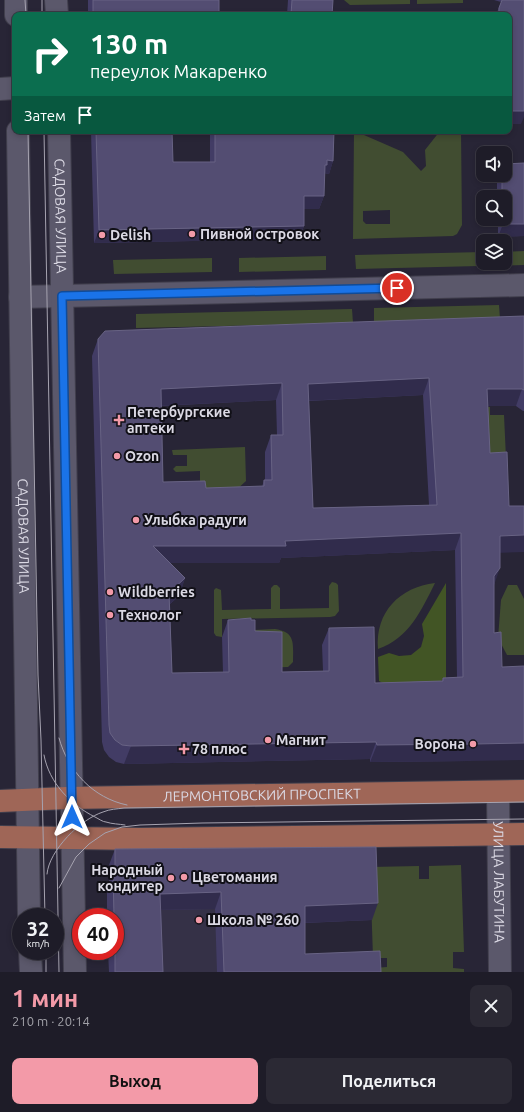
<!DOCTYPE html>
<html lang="ru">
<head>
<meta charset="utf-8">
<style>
  body { margin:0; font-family:Ubuntu,sans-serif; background:#2b2934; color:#f1f3f6; height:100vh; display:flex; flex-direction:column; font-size:15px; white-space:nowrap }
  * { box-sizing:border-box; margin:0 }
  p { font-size:13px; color:#a1a1a8 }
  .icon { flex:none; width:22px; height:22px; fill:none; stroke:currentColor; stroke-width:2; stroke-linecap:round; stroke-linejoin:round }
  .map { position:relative; height:972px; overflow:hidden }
  .panel { display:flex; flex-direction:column; background:#1e1c28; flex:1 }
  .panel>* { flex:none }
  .top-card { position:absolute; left:12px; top:12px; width:500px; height:122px; border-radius:8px; box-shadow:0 2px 6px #0003,0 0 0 1px #3c3a45; background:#0b6e4f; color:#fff; overflow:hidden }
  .controls { position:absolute; left:476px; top:146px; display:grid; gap:8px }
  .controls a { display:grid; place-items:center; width:36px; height:36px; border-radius:8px; background:#1e1c28; box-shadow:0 2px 6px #0003,0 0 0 1px #3c3a45; font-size:20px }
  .speed { position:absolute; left:12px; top:908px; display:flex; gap:8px; font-size:20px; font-weight:700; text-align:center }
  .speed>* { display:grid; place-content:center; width:52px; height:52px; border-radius:50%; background:#1e1c28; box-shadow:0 2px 6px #0003,0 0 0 1px #3c3a45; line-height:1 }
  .speed small { font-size:10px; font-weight:400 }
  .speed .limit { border:6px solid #d22; background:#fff; color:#111 }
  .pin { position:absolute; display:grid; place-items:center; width:34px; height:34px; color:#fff; margin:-17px; border:2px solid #fff; border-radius:50%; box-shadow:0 1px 4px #0007 }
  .me { position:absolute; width:44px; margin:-22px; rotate:0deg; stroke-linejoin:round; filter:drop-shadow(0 0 3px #0008) }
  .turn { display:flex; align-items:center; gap:14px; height:84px; padding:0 12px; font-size:18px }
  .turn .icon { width:52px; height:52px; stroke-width:2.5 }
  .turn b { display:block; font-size:28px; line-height:34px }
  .then { display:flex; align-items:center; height:38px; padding:0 12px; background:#0003; gap:8px; font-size:15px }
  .round { display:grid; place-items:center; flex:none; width:42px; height:42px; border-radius:8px; background:#2b2934 }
  .overview { display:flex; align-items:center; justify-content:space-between; height:68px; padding:0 12px }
  h1 { font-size:24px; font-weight:700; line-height:30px; color:#f39aa8 }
  .primary-button { display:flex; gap:8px; margin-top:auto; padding:8px 12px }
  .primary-button a { flex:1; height:46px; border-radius:8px; background:#f39aa8; color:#111; font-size:16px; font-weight:700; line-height:46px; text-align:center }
  .primary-button a+a { background:#2b2934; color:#f1f3f6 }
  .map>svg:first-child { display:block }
  .built { fill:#353147 }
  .green { fill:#414d31; fill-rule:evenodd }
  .forest { fill:#425525 }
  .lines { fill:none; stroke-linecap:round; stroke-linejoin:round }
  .minor-casing { stroke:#413f4d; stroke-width:24 }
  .tertiary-casing { stroke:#413f4d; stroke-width:24 }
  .primary-casing { stroke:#413f4d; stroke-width:24 }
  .minor { stroke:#5b586b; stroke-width:22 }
  .tertiary { stroke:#5b586b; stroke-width:22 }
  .primary { stroke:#9f6657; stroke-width:22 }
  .tram { stroke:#a6a3b0; stroke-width:1 }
  .wall { fill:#423c65; fill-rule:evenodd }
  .shaded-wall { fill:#312c4c }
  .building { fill:#534d72; stroke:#686384; fill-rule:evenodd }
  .route-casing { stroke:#114b97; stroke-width:10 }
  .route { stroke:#1a73e8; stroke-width:7 }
  .poi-dot { fill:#f39aa8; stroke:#111017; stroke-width:1.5 }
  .labels { text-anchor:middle; stroke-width:4; stroke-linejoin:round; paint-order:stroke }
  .street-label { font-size:14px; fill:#dbd9e4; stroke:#111017 }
  .poi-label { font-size:14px; font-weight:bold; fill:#dbd9e4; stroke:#111017; text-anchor:start }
</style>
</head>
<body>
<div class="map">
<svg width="524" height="972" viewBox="0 0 524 972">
  <rect width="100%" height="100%" fill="#282536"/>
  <polygon class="built" points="109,865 203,865 284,972 109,972 115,951 115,917 109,887"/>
  <g class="green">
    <polygon points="344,0 410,0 410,4 350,5"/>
    <polygon points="417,0 463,0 463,3 417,4"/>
    <path d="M354 131H461L462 225 457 234 453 236 353 239ZM440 131 425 150 426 166 421 171 403 152 364 135 366 132ZM363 211 390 210V224H366L363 221Z"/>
    <polygon points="524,251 524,265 356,269 355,255 483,252 483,263 505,263 505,252"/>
    <polygon points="326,256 326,270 239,272 239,258"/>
    <polygon points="212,258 212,272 114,274 113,260"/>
    <polygon points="499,305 500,319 374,322 374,308"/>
    <polygon points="352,309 353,323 136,328 136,314"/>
    <polygon points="479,407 490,407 490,415 504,415 506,458 484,460"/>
    <polygon points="245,447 246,481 235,491 200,503 200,471 176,472 173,469 176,466 187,466 187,455 173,455 172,450"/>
    <polygon points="332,582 336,583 338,585 339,611 335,616 330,617 222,619 222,637 216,636 214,633 214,590 216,588 221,590 222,610 271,609 271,588 274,585 277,585 280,588 280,609 329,608 329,586"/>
    <path d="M435 583C421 611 409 638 378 649 375 612 400 587 435 583Z"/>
    <polygon points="508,585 517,585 524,599 524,655 507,655 498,638 501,600"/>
    <path d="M275 629C296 632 293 644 293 662L288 667 252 668 251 630Z"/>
    <polygon points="461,865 464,952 453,952 453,968 464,969 464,972 374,972 374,968 387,967 387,958 373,958 370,867 419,866 419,879 429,879 429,866"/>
  </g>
  <polygon class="forest" points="446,583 446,679 429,685 387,685 379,681 378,657 389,653 399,656 411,655 421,647 424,636 422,624"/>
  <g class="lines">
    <g class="minor-casing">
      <g id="minor">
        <polyline points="0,89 15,88"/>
        <polyline points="20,297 524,285"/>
        <path id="s1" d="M498 792 500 972"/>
      </g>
    </g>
    <g class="tertiary-casing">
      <g id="tertiary">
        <polyline points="16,0 16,15"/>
        <polyline points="56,0 57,15"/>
        <path id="s2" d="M18 131 29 917"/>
        <path id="s3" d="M59 131 75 972"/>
        <polyline points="30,951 31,972"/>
      </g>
    </g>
    <g class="primary-casing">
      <g id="primary">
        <path id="s4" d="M0 801 67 798 524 791"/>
        <polyline points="0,837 140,839 524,834"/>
      </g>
    </g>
    <use href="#minor" class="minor"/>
    <use href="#tertiary" class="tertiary"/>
    <use href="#primary" class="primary"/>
    <g class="tram">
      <polyline points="25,0 26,15"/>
      <polyline points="42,0 42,15"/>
      <polyline points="28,131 38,675 41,740 45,917"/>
      <polyline points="44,131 59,972"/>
      <path d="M59 738C68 771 93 798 127 805"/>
      <path d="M44 755C49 783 71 805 95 817 99 819 103 822 106 822 112 824 119 824 125 825"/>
      <path d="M47 874C49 850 81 819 103 812 110 809 117 809 124 808L524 802"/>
      <polyline points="59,888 76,857 89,844 105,833 122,827 140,825 202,823 524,819"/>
      <polyline points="46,951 46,972"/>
    </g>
  </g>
  <g class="wall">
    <rect x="88" y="0" width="131" height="15"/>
    <polygon points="288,0 333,0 332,15 287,15"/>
    <polygon points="494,0 524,0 521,124 509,124 509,15 496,15 501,2"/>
    <polygon points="91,131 172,131 173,162 210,162 210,131 334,131 333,161 329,174 324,173 324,196 319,209 304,209 304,226 299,239 94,243"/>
    <polygon points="524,163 524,236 498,237 498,219 505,219 505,197 497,197 497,177 498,175 505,175"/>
    <path d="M524 316V411H523L516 406H488L490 453 500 553 494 585 469 761 370 762V759L124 764 116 762 109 757 104 750 102 742 92 356 98 339ZM423 395 429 505 313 508 309 401ZM276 400 277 435H271L265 452V480H264L262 487 206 488 163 482 161 406ZM455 550 457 678H443L442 681 375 683 329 628 322 645 323 671 282 672 255 631 228 620 222 637 223 673H172L170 604 179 596 185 578 170 563H279L281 558Z"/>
    <polygon points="115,849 372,920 305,923 305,954 381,972 217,972 215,909 161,910 163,972 109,972 108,951 115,951 115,917 107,917 107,888 109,881 109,865"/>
  </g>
  <g class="shaded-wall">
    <polygon points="509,111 524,111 524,117 521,124 509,124"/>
    <polygon points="327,160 333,161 329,174 324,173 325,165"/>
    <polygon points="304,196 324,196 319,209 299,209"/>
    <polygon points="503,224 524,224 524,236 498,237"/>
    <polygon points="304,226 299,239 94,243 99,230"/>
    <polygon points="429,378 423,395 302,401 308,384"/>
    <polygon points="282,383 276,400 155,406 161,389"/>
    <polygon points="487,389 522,389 516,406 481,406"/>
    <polygon points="461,533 455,550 281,558 279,563 146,563 153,546 285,541"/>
    <polygon points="524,535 524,552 494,553 500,536"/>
    <polygon points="500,568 494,585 494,576"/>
    <polygon points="185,578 179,596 163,610 169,593"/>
    <polygon points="376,742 370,759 124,764 131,746"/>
    <polygon points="524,743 524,760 469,761 370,762 377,745"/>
    <polygon points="221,892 215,909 154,910 160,894"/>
    <polygon points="378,903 372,920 299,923 305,906"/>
  </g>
  <g class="building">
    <rect x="93" y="0" width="126" height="15"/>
    <polygon points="292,0 333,0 332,15 291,15"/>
    <polygon points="502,0 524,0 524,111 509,111 509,15 499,15 499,8"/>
    <polygon points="96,131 172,131 173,162 215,162 215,131 334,131 333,161 327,160 327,165 325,165 324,196 304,196 304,226 99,230"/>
    <polygon points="524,163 524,224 503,224 503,219 505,219 505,197 502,197 502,175 505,175 505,164"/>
    <path d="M524 316V390L522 389H487L490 453 507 452 509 506H524V535L500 536V568L494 576V633L501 632 502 667 524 666V743L475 744 377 745 376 742 131 746 122 745 115 740 110 733 109 725 98 339 105 331ZM429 378 437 505 313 508 308 384ZM282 383 283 435H271L272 480H264V486L206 488 205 481 163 482 161 389ZM461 533 463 677 443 678V681L375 683 374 627 329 628V671L282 672V632L255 631V620H251V618L228 620 229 672 172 673 169 593 185 578 153 546H286L285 541Z"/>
    <polygon points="376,847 378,903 305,906 305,954 380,951 381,972 224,972 221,892 160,894 163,972 115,972 115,917 114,917 113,871 115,871 115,849"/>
  </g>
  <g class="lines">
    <g class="route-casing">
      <polyline id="route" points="72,817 62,296 397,288"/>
    </g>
    <use href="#route" class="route"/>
  </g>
  <g class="poi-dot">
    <circle cx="192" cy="234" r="4"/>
    <circle cx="102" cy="235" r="4"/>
    <path d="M117 414h4v4h4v4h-4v4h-4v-4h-4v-4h4z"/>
    <circle cx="117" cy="456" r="4"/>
    <circle cx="136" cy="520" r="4"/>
    <circle cx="110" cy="592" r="4"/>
    <circle cx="110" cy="615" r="4"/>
    <circle cx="268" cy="740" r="4"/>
    <circle cx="473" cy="744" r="4"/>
    <path d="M182 743h4v4h4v4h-4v4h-4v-4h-4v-4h4z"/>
    <circle cx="184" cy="877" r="4"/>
    <circle cx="171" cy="878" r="4"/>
    <circle cx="199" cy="920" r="4"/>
  </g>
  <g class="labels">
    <g class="street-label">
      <text dy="5" stroke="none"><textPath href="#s3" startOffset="85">САДОВАЯ УЛИЦА</textPath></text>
      <text dy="5" stroke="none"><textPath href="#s2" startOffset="405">САДОВАЯ УЛИЦА</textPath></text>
      <text dy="5" stroke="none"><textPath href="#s4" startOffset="262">ЛЕРМОНТОВСКИЙ ПРОСПЕКТ</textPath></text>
      <text dy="5" stroke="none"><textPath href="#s1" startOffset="90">УЛИЦА ЛАБУТИНА</textPath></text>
    </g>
    <g class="poi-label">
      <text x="200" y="239">Пивной островок</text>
      <text x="110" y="240">Delish</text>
      <text x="127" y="417">Петербургские<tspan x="127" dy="16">аптеки</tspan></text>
      <text x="125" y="461">Ozon</text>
      <text x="144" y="525">Улыбка радуги</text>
      <text x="118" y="597">Wildberries</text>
      <text x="118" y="620">Технолог</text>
      <text x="276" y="745">Магнит</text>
      <text x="465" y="749" text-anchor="end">Ворона</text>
      <text x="192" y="754">78 плюс</text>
      <text x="163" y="875" text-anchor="end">Народный<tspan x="163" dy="16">кондитер</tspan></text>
      <text x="192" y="882">Цветомания</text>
      <text x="207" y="925">Школа № 260</text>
    </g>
  </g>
</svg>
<div class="controls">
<a><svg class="icon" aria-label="sound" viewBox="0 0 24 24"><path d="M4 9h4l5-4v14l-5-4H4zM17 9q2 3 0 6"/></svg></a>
<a><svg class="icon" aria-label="search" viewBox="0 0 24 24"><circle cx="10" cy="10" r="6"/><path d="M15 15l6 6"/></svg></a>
<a><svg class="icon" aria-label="layers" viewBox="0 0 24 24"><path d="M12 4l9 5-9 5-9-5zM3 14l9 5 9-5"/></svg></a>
</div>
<div class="speed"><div>32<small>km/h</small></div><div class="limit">40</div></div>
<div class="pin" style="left:397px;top:288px;background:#d93025"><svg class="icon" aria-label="arrive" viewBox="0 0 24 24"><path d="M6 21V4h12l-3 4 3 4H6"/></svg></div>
<svg class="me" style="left:72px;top:817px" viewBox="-20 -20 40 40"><path d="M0-17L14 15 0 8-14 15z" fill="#1a73e8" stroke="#fff" stroke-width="4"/></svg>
<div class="top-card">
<div class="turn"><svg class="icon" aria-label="right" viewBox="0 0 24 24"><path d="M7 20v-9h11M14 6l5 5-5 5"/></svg><div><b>130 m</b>переулок Макаренко</div></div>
<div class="then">Затем<svg class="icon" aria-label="arrive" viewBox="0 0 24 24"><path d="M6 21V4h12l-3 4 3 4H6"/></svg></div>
</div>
</div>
<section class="panel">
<div class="overview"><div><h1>1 мин</h1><p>210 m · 20:14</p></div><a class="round"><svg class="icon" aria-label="close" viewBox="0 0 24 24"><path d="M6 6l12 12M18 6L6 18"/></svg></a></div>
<div class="primary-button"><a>Выход</a><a>Поделиться</a></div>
</section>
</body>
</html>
